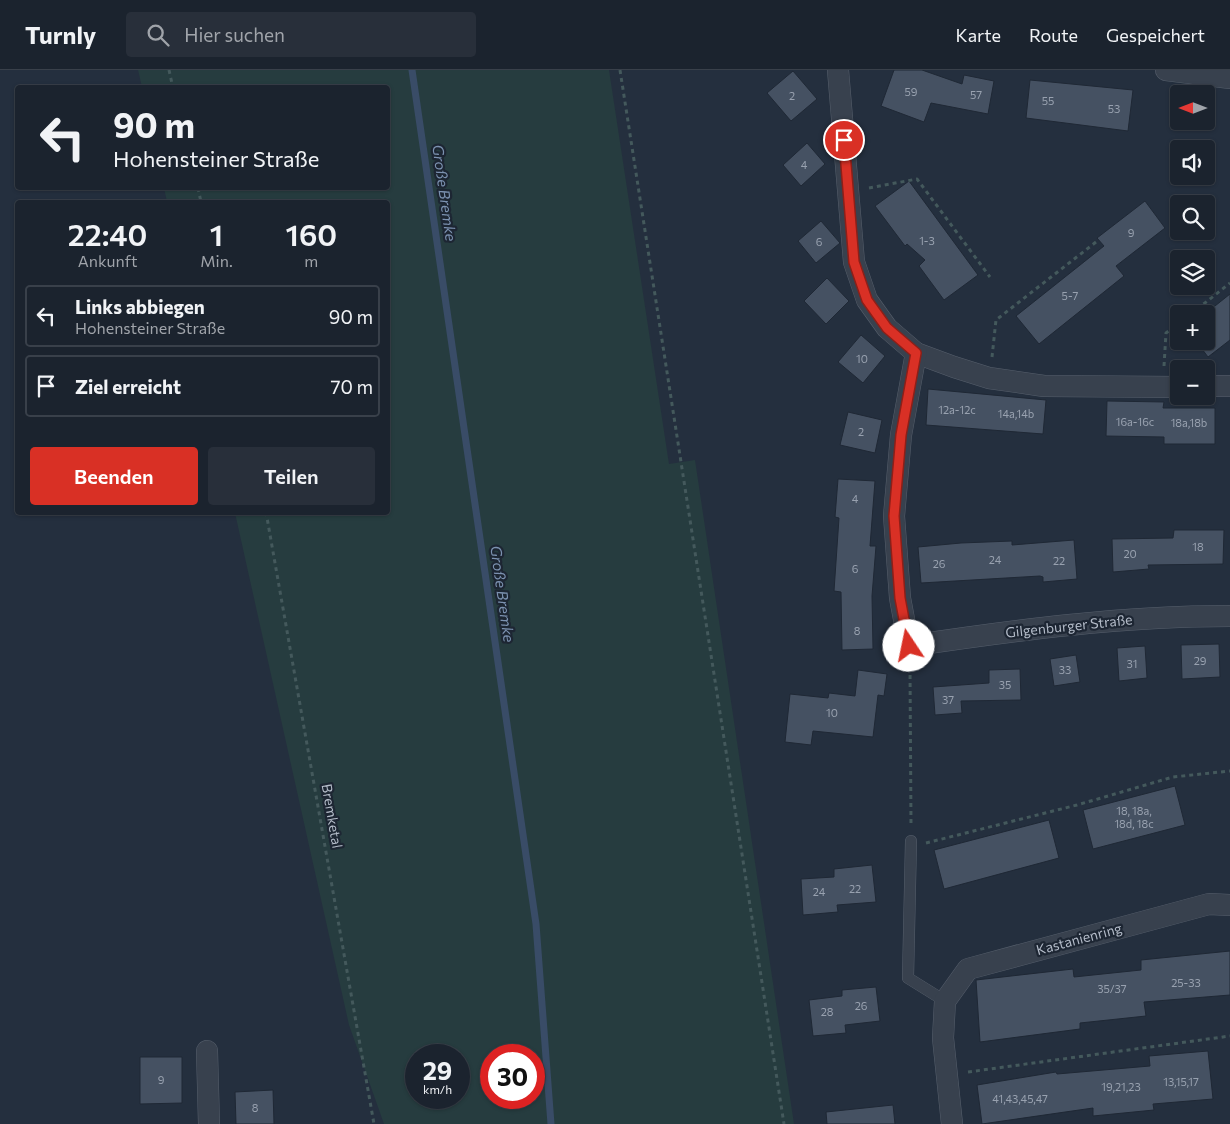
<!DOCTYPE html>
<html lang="de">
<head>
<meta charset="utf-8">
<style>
  body { margin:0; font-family:Commissioner,sans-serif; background:#282f3a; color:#f1f3f6; height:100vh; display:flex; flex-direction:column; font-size:19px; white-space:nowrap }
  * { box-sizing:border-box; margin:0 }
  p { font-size:16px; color:#a0a4aa }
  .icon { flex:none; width:28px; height:28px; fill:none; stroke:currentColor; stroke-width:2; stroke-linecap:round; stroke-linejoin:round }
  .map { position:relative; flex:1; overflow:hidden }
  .panel { position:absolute; left:15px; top:130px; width:375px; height:315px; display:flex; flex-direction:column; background:#1b232e; border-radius:5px; box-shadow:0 1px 4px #0004,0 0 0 1px #39404a }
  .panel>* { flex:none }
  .hud { position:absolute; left:15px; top:15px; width:375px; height:105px; border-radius:5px; box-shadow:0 1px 4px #0004,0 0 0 1px #39404a; background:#1b232e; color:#f1f3f6; overflow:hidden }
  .needle { width:32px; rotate:270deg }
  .tools { position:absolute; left:1170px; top:15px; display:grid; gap:10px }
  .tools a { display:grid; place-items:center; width:45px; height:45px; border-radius:5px; background:#1b232e; box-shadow:0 1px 4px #0004,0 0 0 1px #39404a; font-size:25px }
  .speed { position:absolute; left:405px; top:974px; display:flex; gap:10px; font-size:25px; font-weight:700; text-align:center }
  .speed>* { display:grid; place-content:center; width:65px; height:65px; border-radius:50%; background:#1b232e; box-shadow:0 1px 4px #0004,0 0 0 1px #39404a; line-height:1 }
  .speed small { font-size:12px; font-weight:400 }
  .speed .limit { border:8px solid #d22; background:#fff; color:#111 }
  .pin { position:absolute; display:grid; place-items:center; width:42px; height:42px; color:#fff; margin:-21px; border:2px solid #fff; border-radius:50%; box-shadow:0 1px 5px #0007 }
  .me { position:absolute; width:55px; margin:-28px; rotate:349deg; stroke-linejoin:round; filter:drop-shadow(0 0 4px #0008) }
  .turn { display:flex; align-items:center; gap:18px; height:105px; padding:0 15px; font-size:22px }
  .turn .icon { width:65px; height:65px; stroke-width:2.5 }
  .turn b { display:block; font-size:35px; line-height:42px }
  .eta { display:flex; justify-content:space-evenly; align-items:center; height:85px; text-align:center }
  .eta b { font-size:30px; font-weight:600; line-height:35px }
  .button { display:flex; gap:10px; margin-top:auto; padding:10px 15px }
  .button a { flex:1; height:58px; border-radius:5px; background:#d93025; color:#fff; font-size:20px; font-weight:600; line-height:58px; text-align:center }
  .button a+a { background:#282f3a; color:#f1f3f6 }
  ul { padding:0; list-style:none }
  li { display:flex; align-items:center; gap:15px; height:62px; margin:0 10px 8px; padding:0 5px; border:2px solid #39404a; border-radius:5px }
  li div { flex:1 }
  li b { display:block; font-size:19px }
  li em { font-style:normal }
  header { display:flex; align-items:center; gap:30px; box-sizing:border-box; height:70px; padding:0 25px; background:#1b232e; border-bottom:1px solid #39404a }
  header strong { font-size:24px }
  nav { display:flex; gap:28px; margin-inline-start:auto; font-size:18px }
  .search { width:350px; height:45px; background:#282f3a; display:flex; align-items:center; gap:12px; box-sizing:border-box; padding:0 18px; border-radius:5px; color:#a0a4aa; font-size:19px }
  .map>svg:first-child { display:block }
  .green { fill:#263c3f; fill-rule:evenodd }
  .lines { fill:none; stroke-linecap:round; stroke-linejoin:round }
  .stream { stroke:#394c67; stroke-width:7 }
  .building { fill:#455162; stroke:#1f2835 }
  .lane-casing { stroke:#565f6c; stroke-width:12 }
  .street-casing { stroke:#565f6c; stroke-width:22 }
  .path { stroke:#44595c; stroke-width:3; stroke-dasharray:4 4; stroke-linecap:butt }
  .lane { stroke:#38414e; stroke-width:11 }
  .street { stroke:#38414e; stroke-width:21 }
  .route-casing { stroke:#8d1f18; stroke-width:12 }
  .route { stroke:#d93025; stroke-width:9 }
  .labels { text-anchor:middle; stroke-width:4.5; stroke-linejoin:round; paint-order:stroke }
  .number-label { font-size:11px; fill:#98a1af }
  .street-label { font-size:14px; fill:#b4bcc9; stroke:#1d2633 }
  .water-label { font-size:15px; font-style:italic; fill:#7c92b1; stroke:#1d2633 }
</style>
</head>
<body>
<header>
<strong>Turnly</strong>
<div class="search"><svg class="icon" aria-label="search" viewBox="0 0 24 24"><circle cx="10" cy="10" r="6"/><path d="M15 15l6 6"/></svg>Hier suchen</div>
<nav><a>Karte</a><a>Route</a><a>Gespeichert</a></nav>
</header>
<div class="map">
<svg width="1230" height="1054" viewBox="0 0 1230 1054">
  <rect width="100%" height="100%" fill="#242f3e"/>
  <path class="green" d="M138 0H609L669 394 695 390 794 1054H384L349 955 235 443 388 442V132H167L164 118H388V18L142 17ZM416 985H459V1028H416ZM491 985H534V1028H491Z"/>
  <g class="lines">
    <polyline class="stream" points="412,0 536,854 551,1054"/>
  </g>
  <g class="building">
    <polygon points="894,0 922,0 962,14 964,5 994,11 988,44 931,33 924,52 881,36"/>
    <polygon points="793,1 817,29 791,51 767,23"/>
    <polygon points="1030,10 1133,20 1128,61 1026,48"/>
    <polygon points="807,73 825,94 801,116 783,95"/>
    <polygon points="909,111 978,205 944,230 919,196 925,190 907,174 905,176 875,136"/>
    <polygon points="1145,131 1165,158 1116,196 1124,206 1039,274 1016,246 1104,176 1097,168"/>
    <polygon points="821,151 840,173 816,193 798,171"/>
    <polygon points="827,208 849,231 826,254 804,231"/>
    <polygon points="1230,224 1230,270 1208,287 1196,271 1206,271 1206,244 1205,244"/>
    <polygon points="861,265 885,286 863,313 838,292"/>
    <polygon points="928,319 1046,330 1043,364 926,355"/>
    <polygon points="1107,331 1164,332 1163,338 1215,338 1215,374 1164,374 1164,367 1106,366"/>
    <polygon points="848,342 882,350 875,383 840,375"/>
    <polygon points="838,409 875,411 870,476 876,476 872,526 873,579 842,580 841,522 834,521 839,448 835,447"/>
    <polygon points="1174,460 1224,460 1223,494 1148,495 1149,499 1113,502 1112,469 1173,468"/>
    <polygon points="1074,470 1077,509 1043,512 1043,507 1040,506 921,513 918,477 961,473 1012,471 1012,475"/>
    <polygon points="1219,574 1220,607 1182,609 1181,575"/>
    <polygon points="1145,576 1147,608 1119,611 1117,578"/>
    <polygon points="1076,585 1080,612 1054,616 1050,589"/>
    <polygon points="1020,599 1021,630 961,631 962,643 935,645 933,617 989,613 989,600"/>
    <polygon points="858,600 887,604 884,626 878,625 873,667 813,661 811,675 785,672 790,624 828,628 829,623 855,626"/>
    <polygon points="1175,716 1185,755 1093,779 1083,740"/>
    <polygon points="1049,750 1059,788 944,819 934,780"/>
    <polygon points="872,795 876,832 837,835 838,842 803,845 801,809 834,807 834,799"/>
    <polygon points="1230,881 1230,925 1144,932 1146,946 1080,953 1080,959 980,972 976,910 1073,899 1074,907 1141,900 1141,890"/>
    <polygon points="876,917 880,951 845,955 846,963 813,966 809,930 842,926 842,920"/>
    <polygon points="1208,981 1213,1029 1153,1034 1154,1040 1093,1046 1093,1038 982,1054 977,1015 1056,1002 1057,1004 1150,996 1149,986"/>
    <polygon points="140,987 182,987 182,1033 140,1034"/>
    <polygon points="273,1020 274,1054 236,1054 235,1022"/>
    <polygon points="893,1035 895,1054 827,1054 826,1042"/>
  </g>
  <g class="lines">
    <g class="lane-casing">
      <polyline id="lane" points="911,771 908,908 945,931"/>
    </g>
    <g class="street-casing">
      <g id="street">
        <polyline points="838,0 854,192 867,230 887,258 916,283 954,297 989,308 1044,316 1179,317"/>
        <polyline points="1166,0 1230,8"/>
        <path d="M916 283 901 365 894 446 900 528 909 576C1016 560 1122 546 1230 546"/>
        <polyline points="1206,316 1230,316"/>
        <polyline points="207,981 209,1054"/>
        <polyline points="952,1054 943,968 945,931 968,899 1209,834 1230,835"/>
      </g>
    </g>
    <g class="path">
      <polyline points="169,0 173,18"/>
      <polyline points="620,0 784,1054"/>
      <polyline points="198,118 201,132"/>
      <polyline points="869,118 917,109 990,207"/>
      <polyline points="1191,244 1230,213"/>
      <polyline points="992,287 996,250 1096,172"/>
      <polyline points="1164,296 1166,263 1179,253"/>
      <polyline points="266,442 374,1054"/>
      <polyline points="910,597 911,755"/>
      <polyline points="926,773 1077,735 1173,707 1230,701"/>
      <polyline points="968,1002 1230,966"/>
    </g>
    <use href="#lane" class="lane"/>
    <use href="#street" class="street"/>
  </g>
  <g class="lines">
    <g class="route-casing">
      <polyline id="route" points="844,70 854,192 867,230 887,258 916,283 901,365 894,446 900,528 909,576"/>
    </g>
    <use href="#route" class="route"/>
  </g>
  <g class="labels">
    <g class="number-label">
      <text x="911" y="26">59</text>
      <text x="976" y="29">57</text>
      <text x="792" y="30">2</text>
      <text x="1048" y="35">55</text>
      <text x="1114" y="43">53</text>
      <text x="804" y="99">4</text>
      <text x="1131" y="167">9</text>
      <text x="927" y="175">1-3</text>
      <text x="819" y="176">6</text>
      <text x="1070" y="230">5-7</text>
      <text x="862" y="293">10</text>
      <text x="957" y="344">12a-12c</text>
      <text x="1016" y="348">14a,14b</text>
      <text x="1135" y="356">16a-16c</text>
      <text x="1189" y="357">18a,18b</text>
      <text x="861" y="366">2</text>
      <text x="855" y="433">4</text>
      <text x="1198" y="481">18</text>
      <text x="1130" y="488">20</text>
      <text x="995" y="494">24</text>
      <text x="1059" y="495">22</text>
      <text x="939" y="498">26</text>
      <text x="855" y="503">6</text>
      <text x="857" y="565">8</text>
      <text x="1200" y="595">29</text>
      <text x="1132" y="598">31</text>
      <text x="1065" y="604">33</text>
      <text x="1005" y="619">35</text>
      <text x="948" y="634">37</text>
      <text x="832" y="647">10</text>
      <text x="1134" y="745">18, 18a,<tspan x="1134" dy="13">18d, 18c</tspan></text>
      <text x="855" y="823">22</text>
      <text x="819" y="826">24</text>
      <text x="1186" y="917">25-33</text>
      <text x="1112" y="923">35/37</text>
      <text x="861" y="940">26</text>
      <text x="827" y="946">28</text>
      <text x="161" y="1014">9</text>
      <text x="1181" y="1016">13,15,17</text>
      <text x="1121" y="1021">19,21,23</text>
      <text x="1020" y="1033">41,43,45,47</text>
      <text x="255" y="1042">8</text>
    </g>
    <g class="street-label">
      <text transform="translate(1069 556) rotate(-6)" y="5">Gilgenburger Straße</text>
      <text transform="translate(332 746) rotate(80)" y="5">Bremketal</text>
      <text transform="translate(1079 869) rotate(-15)" y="5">Kastanienring</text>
    </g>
    <g class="water-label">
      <text transform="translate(444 123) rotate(82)" y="5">Große Bremke</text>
      <text transform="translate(502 524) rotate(82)" y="5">Große Bremke</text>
    </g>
  </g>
</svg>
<div class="tools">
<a><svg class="needle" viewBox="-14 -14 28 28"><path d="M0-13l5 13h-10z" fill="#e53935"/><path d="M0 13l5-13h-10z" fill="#a0a4aa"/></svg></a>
<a><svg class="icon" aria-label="sound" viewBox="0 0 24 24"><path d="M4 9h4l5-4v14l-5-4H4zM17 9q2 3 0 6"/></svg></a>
<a><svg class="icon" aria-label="search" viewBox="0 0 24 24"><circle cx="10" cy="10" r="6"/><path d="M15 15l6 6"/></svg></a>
<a><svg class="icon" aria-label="layers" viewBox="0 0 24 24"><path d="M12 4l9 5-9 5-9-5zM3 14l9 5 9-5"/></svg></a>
<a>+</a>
<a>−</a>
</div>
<div class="speed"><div>29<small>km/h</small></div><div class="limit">30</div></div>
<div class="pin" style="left:844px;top:70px;background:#d93025"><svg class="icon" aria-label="arrive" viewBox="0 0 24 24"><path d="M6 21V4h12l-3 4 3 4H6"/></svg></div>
<svg class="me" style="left:909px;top:576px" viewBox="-20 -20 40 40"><circle r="19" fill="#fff"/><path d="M0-13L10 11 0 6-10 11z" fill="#d93025"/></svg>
<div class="hud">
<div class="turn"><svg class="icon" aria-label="left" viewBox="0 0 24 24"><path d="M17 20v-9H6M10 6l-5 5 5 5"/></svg><div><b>90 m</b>Hohensteiner Straße</div></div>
</div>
<section class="panel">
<div class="eta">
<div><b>22:40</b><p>Ankunft</p></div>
<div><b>1</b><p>Min.</p></div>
<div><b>160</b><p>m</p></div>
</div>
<ul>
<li><svg class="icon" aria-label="left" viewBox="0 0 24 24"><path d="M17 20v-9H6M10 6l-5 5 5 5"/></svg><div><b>Links abbiegen</b><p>Hohensteiner Straße</p></div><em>90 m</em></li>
<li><svg class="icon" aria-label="arrive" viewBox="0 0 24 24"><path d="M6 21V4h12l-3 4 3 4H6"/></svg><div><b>Ziel erreicht</b></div><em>70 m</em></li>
</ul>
<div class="button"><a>Beenden</a><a>Teilen</a></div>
</section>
</div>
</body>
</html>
